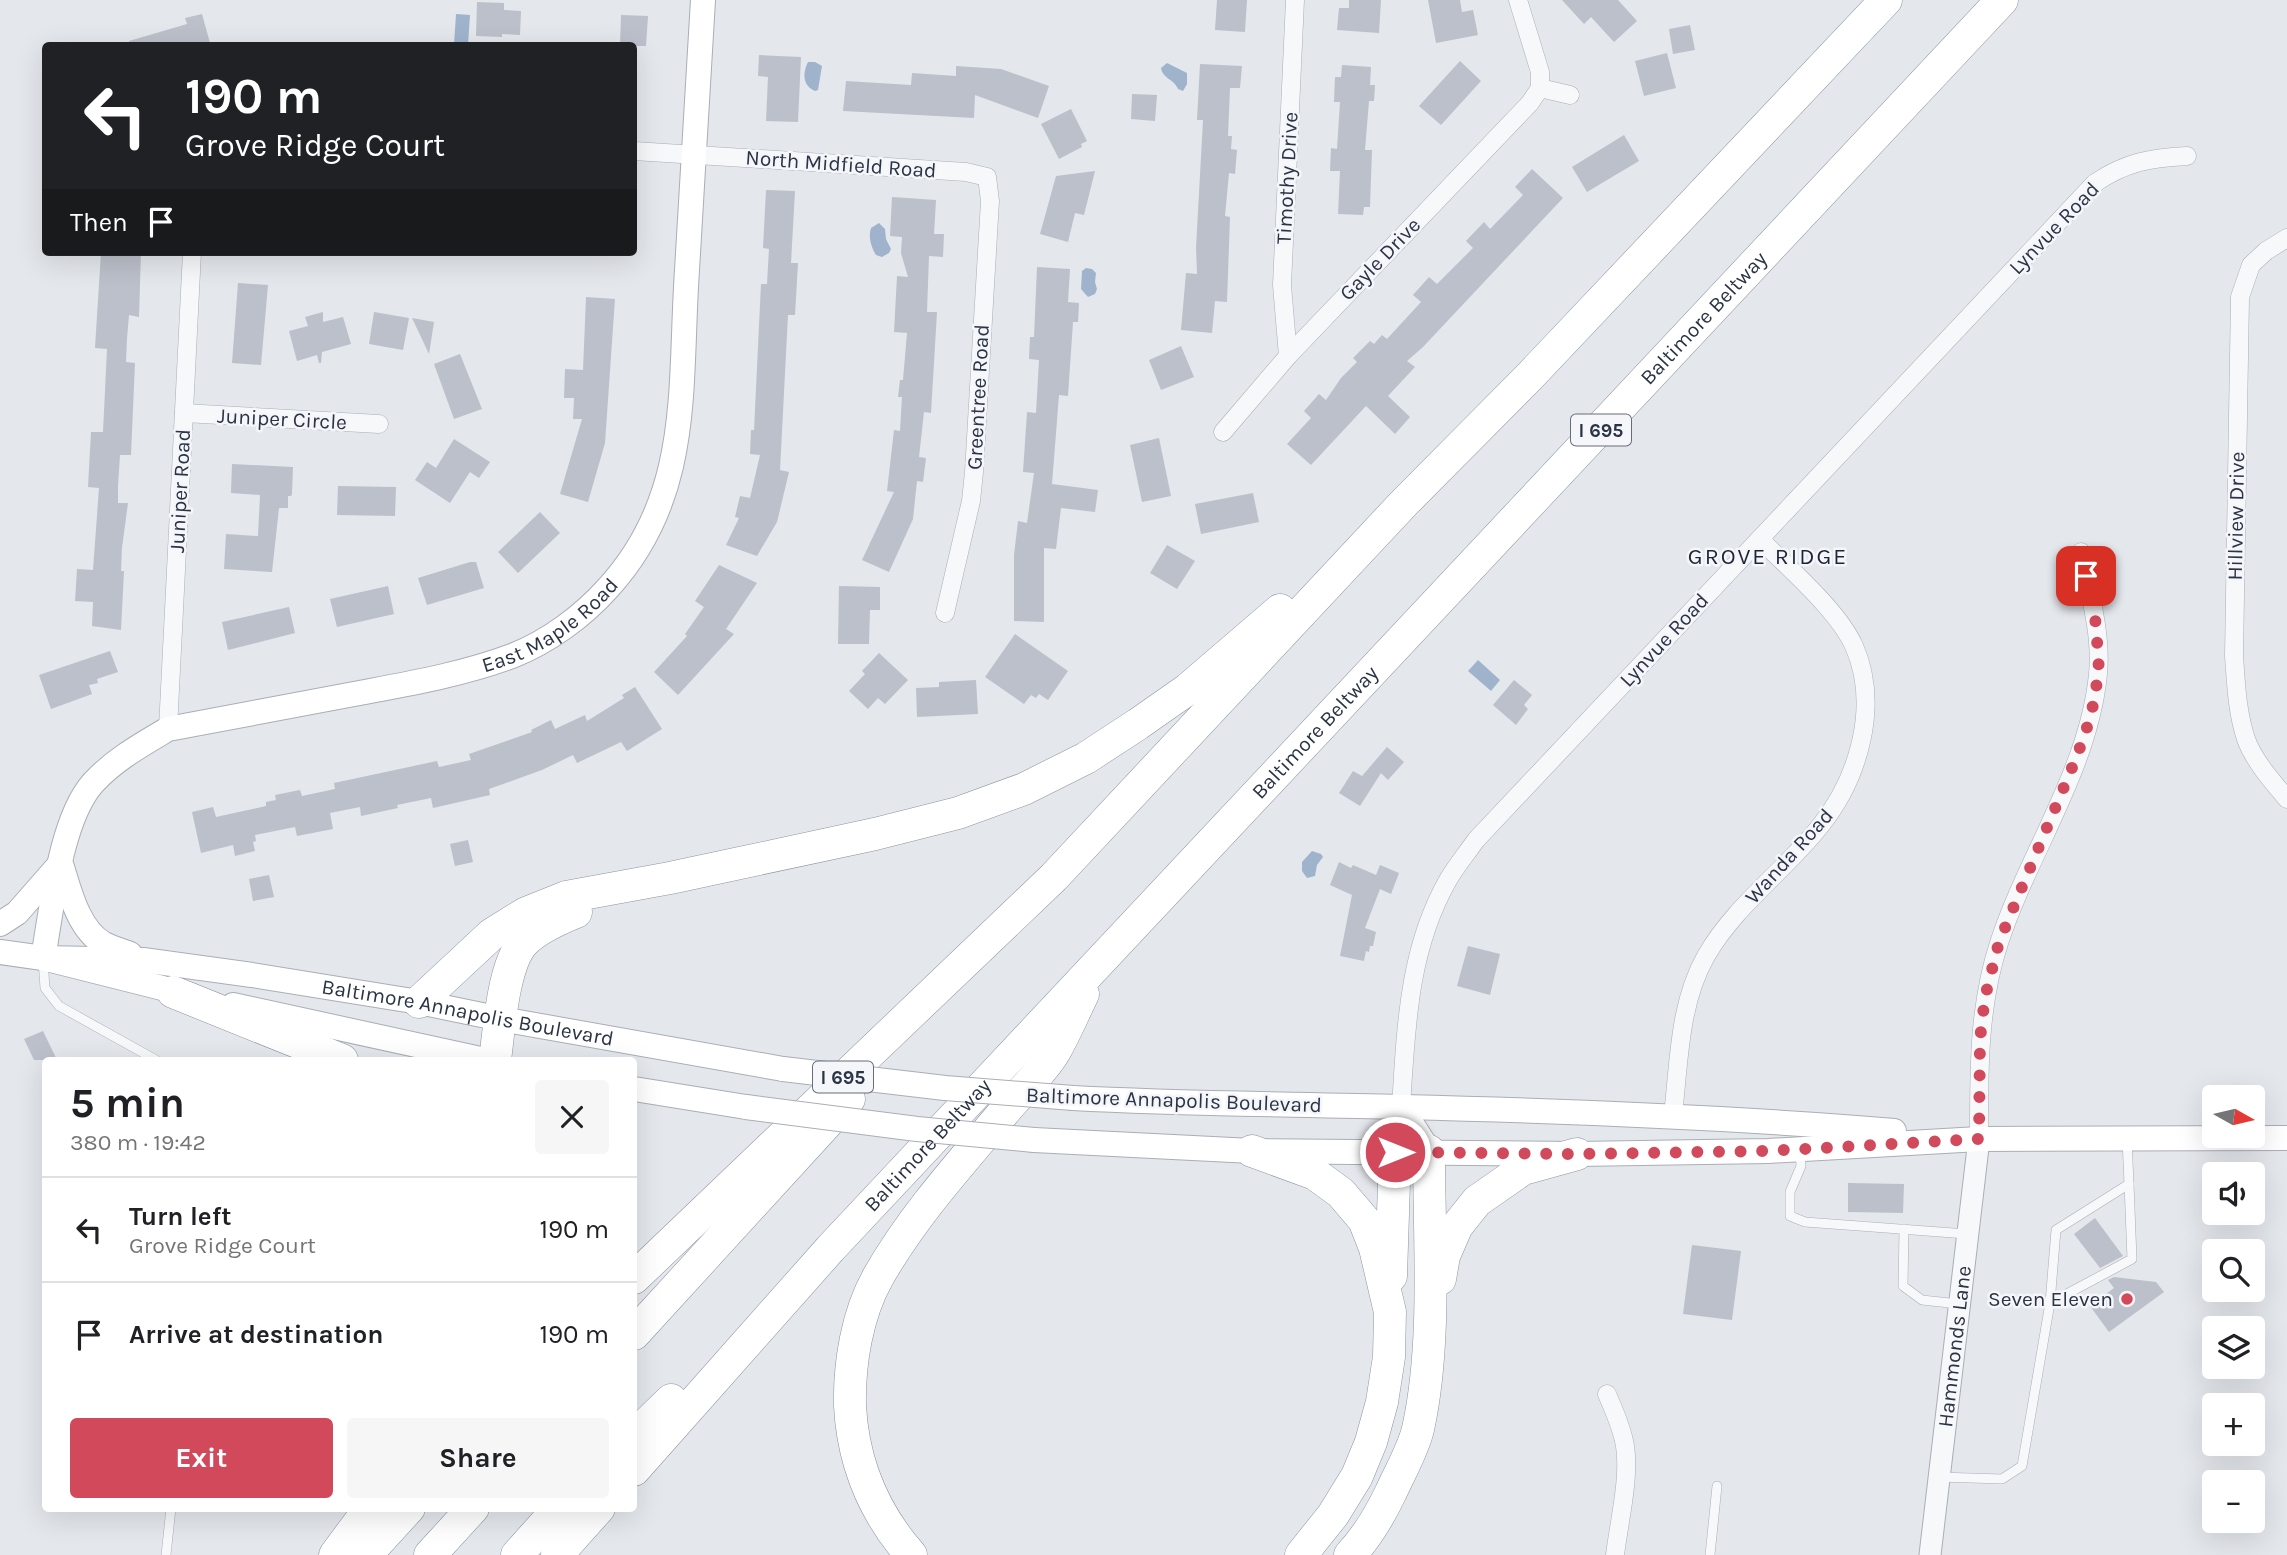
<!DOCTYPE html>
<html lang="en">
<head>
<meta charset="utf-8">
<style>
  body { margin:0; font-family:Karla,sans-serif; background:#f6f6f6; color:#202124; height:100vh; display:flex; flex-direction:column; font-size:26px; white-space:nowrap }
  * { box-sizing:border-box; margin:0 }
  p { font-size:23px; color:#757577 }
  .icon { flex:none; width:38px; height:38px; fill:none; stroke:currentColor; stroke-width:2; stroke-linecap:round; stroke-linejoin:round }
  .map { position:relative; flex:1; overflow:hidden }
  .side { position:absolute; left:42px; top:1057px; width:595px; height:455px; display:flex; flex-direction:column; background:#fff; border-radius:7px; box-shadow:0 7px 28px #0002 }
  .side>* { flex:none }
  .guide { position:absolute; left:42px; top:42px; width:595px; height:214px; border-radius:7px; box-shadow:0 7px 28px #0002; background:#202124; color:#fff; overflow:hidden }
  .needle { width:46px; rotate:98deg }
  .buttons { position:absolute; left:2202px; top:1085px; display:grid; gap:14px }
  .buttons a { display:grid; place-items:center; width:63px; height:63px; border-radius:7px; background:#fff; box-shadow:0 7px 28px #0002; font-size:35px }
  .pin { position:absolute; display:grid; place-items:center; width:60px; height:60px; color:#fff; margin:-30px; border-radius:14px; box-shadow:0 4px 10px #0006 }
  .me { position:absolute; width:77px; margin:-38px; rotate:90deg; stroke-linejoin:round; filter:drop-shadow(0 0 5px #0008) }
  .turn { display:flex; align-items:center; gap:24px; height:147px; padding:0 28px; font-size:32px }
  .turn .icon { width:91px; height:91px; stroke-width:2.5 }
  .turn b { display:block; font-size:49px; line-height:60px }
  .then { display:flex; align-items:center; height:66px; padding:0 28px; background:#0003; gap:14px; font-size:26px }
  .round { display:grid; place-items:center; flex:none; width:74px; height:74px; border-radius:7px; background:#f6f6f6 }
  .overview { display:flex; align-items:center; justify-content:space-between; height:119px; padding:0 28px }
  h1 { font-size:42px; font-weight:700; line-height:52px }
  .button { display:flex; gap:14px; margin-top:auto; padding:14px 28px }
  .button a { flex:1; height:80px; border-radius:7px; background:#d1495b; color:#fff; font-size:28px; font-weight:700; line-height:80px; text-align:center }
  .button a+a { background:#f6f6f6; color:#202124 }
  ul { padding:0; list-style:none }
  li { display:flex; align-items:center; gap:21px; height:105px; padding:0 28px; border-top:2px solid #e0e0e0 }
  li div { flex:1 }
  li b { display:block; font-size:26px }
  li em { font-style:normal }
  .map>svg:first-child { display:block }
  .water { fill:#9fb4cc }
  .building { fill:#bbc0ca }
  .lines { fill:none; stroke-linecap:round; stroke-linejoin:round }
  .service-casing { stroke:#a9aeb7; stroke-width:10 }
  .minor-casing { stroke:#a9aeb7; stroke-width:19 }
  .tertiary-casing { stroke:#a9aeb7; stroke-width:23 }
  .secondary-casing { stroke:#a9aeb7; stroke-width:26 }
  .motorway-casing { stroke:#8b94a3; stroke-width:33 }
  .service { stroke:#f7f8fa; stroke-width:9 }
  .minor { stroke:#f7f8fa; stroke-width:18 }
  .tertiary { stroke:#f7f8fa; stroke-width:21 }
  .secondary { stroke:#fff; stroke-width:24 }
  .motorway { stroke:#fff; stroke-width:32 }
  .secondary-bridge-casing { stroke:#a9aeb7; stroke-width:26; stroke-linecap:butt }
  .secondary-bridge { stroke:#fff; stroke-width:24 }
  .route { stroke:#d1495b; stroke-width:12; stroke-dasharray:0 21.6 }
  .poi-dot { fill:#d1495b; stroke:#f4f6f9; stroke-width:2.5 }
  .labels { text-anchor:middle; stroke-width:5; stroke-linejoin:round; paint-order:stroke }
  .shield { fill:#f4f6f9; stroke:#676e7b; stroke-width:2 }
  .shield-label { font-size:19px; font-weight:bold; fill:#2b3445 }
  .street-label { font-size:21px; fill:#2b3445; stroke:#f4f6f9 }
  .poi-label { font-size:21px; fill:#2b3445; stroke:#f4f6f9; text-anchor:end }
  .neighbourhood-label { font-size:23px; letter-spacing:2px; fill:#1d2536; stroke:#f4f6f9 }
</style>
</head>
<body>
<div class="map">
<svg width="2287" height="1555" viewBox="0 0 2287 1555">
  <rect width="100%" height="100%" fill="#e4e7ec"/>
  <g class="water">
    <polygon points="456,14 470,15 468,45 454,45"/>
    <path d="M808 62H815L822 66 818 90 815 91C803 86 802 74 808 62Z"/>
    <path d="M1167 63 1187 73V84L1183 91 1178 89C1174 79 1163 79 1161 68Z"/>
    <path d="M879 223 885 229 886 239 891 249 889 253 882 257 876 255C871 247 868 237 871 228Z"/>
    <polygon points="1086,268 1092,269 1096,273 1095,282 1097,289 1095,294 1088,297 1081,289 1082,271"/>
    <polygon points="1478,660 1500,680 1491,691 1468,671"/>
    <polygon points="1312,851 1321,854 1323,857 1317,865 1315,876 1307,878 1302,871 1302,862"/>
  </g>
  <g class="building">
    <polygon points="1217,0 1247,0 1245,32 1215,30"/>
    <polygon points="1349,0 1381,0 1379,33 1337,30 1339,8 1349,8"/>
    <polygon points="1428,0 1460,0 1462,12 1473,10 1478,35 1436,43"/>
    <polygon points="1562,0 1618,0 1637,21 1614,42 1591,17 1584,24"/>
    <polygon points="477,2 504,3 504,10 521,11 520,35 502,34 502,37 476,36"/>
    <polygon points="202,14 210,43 202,46 129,46 129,41 187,24 185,18"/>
    <polygon points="621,15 648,16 646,46 620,46"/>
    <polygon points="1690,25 1695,50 1673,54 1669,29"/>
    <polygon points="1667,53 1676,88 1644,96 1635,61"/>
    <polygon points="759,55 801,57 798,122 766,121 768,77 758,76"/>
    <polygon points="1460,61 1481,81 1441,125 1419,106"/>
    <polygon points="1200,64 1242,66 1240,88 1230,88 1228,136 1232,136 1231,149 1237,150 1235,174 1229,173 1225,216 1230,217 1227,302 1215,301 1212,333 1181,330 1186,273 1197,274 1196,248 1203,120 1197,120"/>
    <polygon points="1342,65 1371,67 1370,85 1375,85 1374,101 1369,101 1365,150 1372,150 1370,207 1364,207 1363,215 1338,214 1340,171 1330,171 1331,148 1337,149 1340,102 1334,102 1335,77 1341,77"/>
    <polygon points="956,66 1001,69 1049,86 1038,118 975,95 974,118 843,111 846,81 911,85 912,73 956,76"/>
    <polygon points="1132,94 1157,95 1155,121 1131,119"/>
    <polygon points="1071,109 1087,141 1081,144 1082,147 1059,159 1041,124"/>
    <polygon points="1624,135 1639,161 1587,192 1572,167"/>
    <polygon points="1532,169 1563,198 1423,347 1407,361 1415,367 1388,396 1410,417 1395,434 1366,406 1311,465 1287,444 1311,418 1304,411 1319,394 1326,400 1341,378 1357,362 1353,358 1370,341 1374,344 1382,335 1387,339 1421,302 1413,295 1429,277 1437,284 1473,248 1466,241 1484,222 1490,229 1523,195 1515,187"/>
    <polygon points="1095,171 1084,215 1075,213 1068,242 1040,234 1056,176"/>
    <polygon points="766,190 795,191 791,263 798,263 795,315 788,315 780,470 789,472 777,522 757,556 726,545 739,518 735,517 740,496 750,498 760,455 750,454 751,430 754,430 761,284 767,284 769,249 763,248"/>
    <polygon points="892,197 936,200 934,234 944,234 943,257 929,256 927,312 937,312 931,413 924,412 919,457 926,458 923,482 917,481 913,519 889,572 862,560 894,492 887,491 894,430 900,431 902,397 898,397 900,380 903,380 907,333 894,332 897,276 908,277 901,253 902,237 890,236"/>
    <polygon points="101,252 141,252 139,317 129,315 127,339 126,362 135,363 131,455 120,455 118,486 118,503 128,503 122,548 121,571 124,571 121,630 92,626 93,602 75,601 77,569 93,570 99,488 88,487 91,432 103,432 107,349 95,348"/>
    <polygon points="1037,267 1070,269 1068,302 1079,303 1078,322 1073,322 1068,396 1059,395 1052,484 1098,490 1095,512 1061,508 1056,549 1044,548 1044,622 1014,621 1014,555 1018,521 1027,523 1034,473 1023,472 1027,412 1036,413 1039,360 1029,359 1030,337 1034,337"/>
    <polygon points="238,283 268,285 261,365 232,363"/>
    <polygon points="586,297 615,299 605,443 588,502 560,494 582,419 573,419 574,398 564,398 565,369 583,370"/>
    <polygon points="323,312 323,322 343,317 351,344 322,352 321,363 319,363 317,355 297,361 289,331 308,326 305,317"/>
    <polygon points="374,312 409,318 403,350 369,344"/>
    <polygon points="412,318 434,322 429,354"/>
    <polygon points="1181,346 1194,377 1161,390 1149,360"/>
    <polygon points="460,354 482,409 454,419 434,364"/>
    <polygon points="1159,438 1171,496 1142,502 1130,445"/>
    <polygon points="454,439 490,462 479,478 470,472 450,503 415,480 427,462 436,468"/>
    <polygon points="232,464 293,467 292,494 291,496 288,496 288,508 279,508 272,572 224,569 226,534 258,536 260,495 231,493"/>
    <polygon points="338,486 396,487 395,516 337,515"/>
    <polygon points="1253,493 1259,522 1201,534 1195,504"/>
    <polygon points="540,512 560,533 518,573 498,552"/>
    <polygon points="1167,545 1195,561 1177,589 1150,573"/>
    <polygon points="470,562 476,562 484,588 427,605 418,578"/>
    <polygon points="719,565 757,583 726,629 734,634 678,695 654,672 687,636 685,634 704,607 695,601"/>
    <polygon points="388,586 394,614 337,627 330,599"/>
    <polygon points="839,586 880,587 880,610 870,610 869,644 838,644"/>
    <polygon points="289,607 295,633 228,650 222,622"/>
    <polygon points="1015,634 1068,671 1048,700 1039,694 1036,698 1031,695 1024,704 985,677"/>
    <polygon points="110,651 118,672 97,679 98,683 89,685 92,694 51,709 39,675"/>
    <polygon points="879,653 908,680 885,704 878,698 868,709 849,691 865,674 862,671"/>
    <polygon points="976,680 978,714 917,717 916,688 939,687 939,682"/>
    <polygon points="1514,680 1532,695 1524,705 1528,709 1516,725 1493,705"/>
    <polygon points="635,687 662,729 627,751 621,742 577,763 573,755 542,770 489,789 490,795 433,808 431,798 397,805 398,808 361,816 360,807 330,813 333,829 297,836 295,827 255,835 256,841 253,842 255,851 235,856 233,845 201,853 192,812 213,807 216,817 266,806 266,802 276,800 275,795 300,790 302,796 335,789 334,783 437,761 439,767 471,760 469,754 532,732 531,730 551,720 555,729 585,715 587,721 624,698 622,695"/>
    <polygon points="1387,747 1404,762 1388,780 1381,773 1360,806 1339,793 1353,771 1362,776"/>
    <polygon points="468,840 473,862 455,866 450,844"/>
    <polygon points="1339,862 1351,868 1353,865 1376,875 1380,865 1399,873 1391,894 1380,889 1365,928 1376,932 1373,946 1370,946 1369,952 1366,951 1364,961 1340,956 1352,895 1330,885"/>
    <polygon points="269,875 274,897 253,901 249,879"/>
    <polygon points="1468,946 1500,954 1490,995 1457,986"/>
    <polygon points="43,1031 57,1060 34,1060 24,1039"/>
    <polygon points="1848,1183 1904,1184 1903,1213 1848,1212"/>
    <polygon points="2095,1218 2123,1256 2100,1268 2074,1234"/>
    <polygon points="1692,1245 1741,1251 1732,1320 1683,1314"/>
    <polygon points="2114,1277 2156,1282 2164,1292 2109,1332 2090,1306 2114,1288 2108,1280"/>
  </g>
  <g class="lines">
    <g class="service-casing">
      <g id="service">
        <polyline points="43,960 45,988 59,1006 156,1060"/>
        <polyline points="1800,1151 1801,1166 1790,1192 1790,1216 1805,1222 1967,1234"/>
        <polyline points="1904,1229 1903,1286 1922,1300 1959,1304"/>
        <polyline points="2050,1303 2132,1259 2129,1184"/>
        <polyline points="1939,1477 2002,1479 2022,1466 2050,1303 2056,1230 2129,1184 2127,1139"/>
        <polyline points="166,1555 171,1508"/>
        <polyline points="1710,1555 1717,1486"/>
      </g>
    </g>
    <g class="minor-casing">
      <g id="minor">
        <polyline points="1540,88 1570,95"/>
        <polyline points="634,151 966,172 987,177 990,201 974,472 971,501 945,613"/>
        <path d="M2287 238 2266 251 2251 265 2240 297 2234 656C2236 683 2237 712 2246 739 2254 761 2272 781 2287 799"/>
        <polyline points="1288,356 1282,285 1295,0"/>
        <polyline points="184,413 379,424"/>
        <polyline points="1223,432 1288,356 1530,103 1540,88 1540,72 1518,0"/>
        <polyline points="168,729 192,252"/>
        <path d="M1401 1107C1406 1029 1408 950 1448 880 1456 866 1467 853 1476 840L2095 183C2126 162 2150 158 2187 156"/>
        <path d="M1673 1115C1679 1063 1679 1003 1706 956 1736 904 1785 871 1821 825 1859 777 1880 705 1854 646 1838 610 1788 568 1760 539"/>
        <path d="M1979 1139C1979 1072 1978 1007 1999 943 2028 854 2089 769 2098 674 2102 634 2089 591 2081 552"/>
        <path d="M1607 1394C1614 1411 1622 1427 1625 1446 1630 1478 1619 1522 1615 1555"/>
      </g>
    </g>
    <g class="tertiary-casing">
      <g id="tertiary">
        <path id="s1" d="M1930 1555 1979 1139"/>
      </g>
    </g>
    <g class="secondary-casing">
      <g id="secondary">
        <path d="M62 867C70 893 79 930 104 944 112 948 122 951 130 954"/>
        <polyline points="0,924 17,913 60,864"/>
        <polyline points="0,952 43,958 190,995"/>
        <path id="s2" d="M43 958C52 909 60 820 93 783 114 760 141 745 168 729 230 717 292 706 354 694 407 684 461 675 512 656 548 642 583 616 608 588 693 495 679 387 687 270 692 180 697 90 703 0"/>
        <path id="s3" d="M43 958 143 960 252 975 419 1002 501 1019 783 1069"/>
        <polyline points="233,1005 485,1060"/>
        <polyline points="634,1089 746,1107"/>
        <path d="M1073 1098C1183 1104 1292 1104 1402 1107 1566 1111 1730 1117 1894 1131"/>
        <polyline points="1401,1107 1429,1151"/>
        <polyline points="1034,1140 1252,1151 1577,1154 1768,1151 1979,1139 2287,1138"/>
      </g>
    </g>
    <g class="motorway-casing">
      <g id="motorway">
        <polyline points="173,992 342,1060"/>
        <polyline points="419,1002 492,934 526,913 566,897 670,878 875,834 958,813 1024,789 1086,758 1138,724 1188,689 1280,610"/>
        <path d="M495 1060C499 1031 503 962 525 941 538 928 559 919 576 912"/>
        <polyline points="1252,1151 1315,1174 1341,1193 1364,1220 1375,1248 1390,1312 1389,1357 1382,1402 1371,1442 1357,1476 1333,1515 1301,1555"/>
        <polyline points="1391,1276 1395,1151"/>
        <polyline points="634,1278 1054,877 1403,504 1531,375 1886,0"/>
        <polyline points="1440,1279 1444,1256 1457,1226 1477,1201 1523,1169 1577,1154"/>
        <polyline points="634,1334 849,1099"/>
        <polyline points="634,1436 671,1400"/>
        <path id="s4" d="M634 1470 830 1249 2002 0"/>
        <polyline points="335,1555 370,1508"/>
        <polyline points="366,1555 409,1508"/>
        <polyline points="430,1555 473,1508"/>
        <polyline points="517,1555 559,1508"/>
        <polyline points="557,1555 599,1508"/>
        <path d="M911 1555C874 1513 853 1462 850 1406 849 1364 857 1314 878 1277 912 1217 960 1164 1004 1112 1020 1092 1042 1073 1055 1051 1066 1032 1074 1012 1083 994"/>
        <path d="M1350 1555C1367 1537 1380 1515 1391 1492 1400 1472 1413 1450 1418 1429 1437 1343 1429 1239 1429 1151"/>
      </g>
    </g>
    <use href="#service" class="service"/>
    <use href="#minor" class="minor"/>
    <use href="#tertiary" class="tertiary"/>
    <use href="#secondary" class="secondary"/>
    <use href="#motorway" class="motorway"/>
    <g class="secondary-bridge-casing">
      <g id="secondary-bridge">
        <polyline points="783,1069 945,1088 1073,1098"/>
        <polyline points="746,1107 917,1129 1034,1140"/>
      </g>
    </g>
    <use href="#secondary-bridge" class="secondary-bridge"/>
  </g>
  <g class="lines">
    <polyline class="route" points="1395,1152 1577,1154 1768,1151 1979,1139 1980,1039 1985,997 1999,942 2077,756 2091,716 2099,671 2096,624 2086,576"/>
  </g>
  <circle class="poi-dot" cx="2127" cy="1299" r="7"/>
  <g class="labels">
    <g class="shield">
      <rect x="1571" y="414.5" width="60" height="31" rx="5"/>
      <rect x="813" y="1061.5" width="60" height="31" rx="5"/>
    </g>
    <g class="shield-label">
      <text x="1601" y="437">I 695</text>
      <text x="843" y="1084">I 695</text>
    </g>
    <g class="street-label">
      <text transform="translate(841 164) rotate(4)" y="7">North Midfield Road</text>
      <text transform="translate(1287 178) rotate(-87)" y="7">Timothy Drive</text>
      <text transform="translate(2054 228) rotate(-46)" y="7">Lynvue Road</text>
      <text transform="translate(1380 259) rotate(-46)" y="7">Gayle Drive</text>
      <text dy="7" stroke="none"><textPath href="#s4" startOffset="1572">Baltimore Beltway</textPath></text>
      <text transform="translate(978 397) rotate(-87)" y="7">Greentree Road</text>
      <text transform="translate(282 419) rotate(3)" y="7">Juniper Circle</text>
      <text transform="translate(180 491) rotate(-87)" y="7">Juniper Road</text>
      <text transform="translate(2236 516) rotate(-89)" y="7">Hillview Drive</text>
      <text dy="7" stroke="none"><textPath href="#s2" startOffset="677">East Maple Road</textPath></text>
      <text transform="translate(1664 640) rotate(-47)" y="7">Lynvue Road</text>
      <text dy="7" stroke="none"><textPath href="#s4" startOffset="1004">Baltimore Beltway</textPath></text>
      <text transform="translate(1789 856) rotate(-48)" y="7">Wanda Road</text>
      <text dy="7" stroke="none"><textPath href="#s3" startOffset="429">Baltimore Annapolis Boulevard</textPath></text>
      <text transform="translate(1174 1100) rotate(2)" y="7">Baltimore Annapolis Boulevard</text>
      <text dy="7" stroke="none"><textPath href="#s4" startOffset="438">Baltimore Beltway</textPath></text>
      <text dy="7" stroke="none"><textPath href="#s1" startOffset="210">Hammonds Lane</textPath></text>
    </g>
    <g class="poi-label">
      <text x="2113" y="1306">Seven Eleven</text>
    </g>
    <g class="neighbourhood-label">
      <text x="1768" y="564">GROVE RIDGE</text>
    </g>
  </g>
</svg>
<div class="buttons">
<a><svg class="needle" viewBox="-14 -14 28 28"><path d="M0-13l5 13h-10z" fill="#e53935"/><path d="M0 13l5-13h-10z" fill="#757577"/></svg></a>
<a><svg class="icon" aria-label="sound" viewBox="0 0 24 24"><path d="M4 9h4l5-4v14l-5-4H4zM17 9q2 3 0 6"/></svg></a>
<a><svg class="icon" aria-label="search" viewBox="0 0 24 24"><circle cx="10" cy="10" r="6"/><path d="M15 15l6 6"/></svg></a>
<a><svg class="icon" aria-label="layers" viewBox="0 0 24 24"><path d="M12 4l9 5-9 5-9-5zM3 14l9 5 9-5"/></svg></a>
<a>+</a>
<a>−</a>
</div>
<div class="pin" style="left:2086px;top:576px;background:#d93025"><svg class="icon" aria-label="arrive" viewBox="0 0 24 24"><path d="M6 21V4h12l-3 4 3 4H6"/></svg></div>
<svg class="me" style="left:1395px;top:1152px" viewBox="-20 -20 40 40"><circle r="17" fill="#d1495b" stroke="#fff" stroke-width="3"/><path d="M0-11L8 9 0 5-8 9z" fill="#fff"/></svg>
<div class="guide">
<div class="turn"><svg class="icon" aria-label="left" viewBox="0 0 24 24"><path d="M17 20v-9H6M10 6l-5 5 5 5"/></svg><div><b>190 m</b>Grove Ridge Court</div></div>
<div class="then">Then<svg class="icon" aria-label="arrive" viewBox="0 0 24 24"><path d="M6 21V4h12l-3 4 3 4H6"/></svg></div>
</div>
<section class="side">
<div class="overview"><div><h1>5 min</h1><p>380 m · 19:42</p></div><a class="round"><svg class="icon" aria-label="close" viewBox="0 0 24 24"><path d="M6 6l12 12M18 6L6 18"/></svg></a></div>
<ul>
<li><svg class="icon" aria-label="left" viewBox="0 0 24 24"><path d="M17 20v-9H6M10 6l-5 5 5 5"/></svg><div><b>Turn left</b><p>Grove Ridge Court</p></div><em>190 m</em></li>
<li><svg class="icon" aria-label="arrive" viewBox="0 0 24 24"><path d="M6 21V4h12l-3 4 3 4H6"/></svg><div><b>Arrive at destination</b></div><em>190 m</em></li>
</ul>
<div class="button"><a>Exit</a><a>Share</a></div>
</section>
</div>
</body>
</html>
